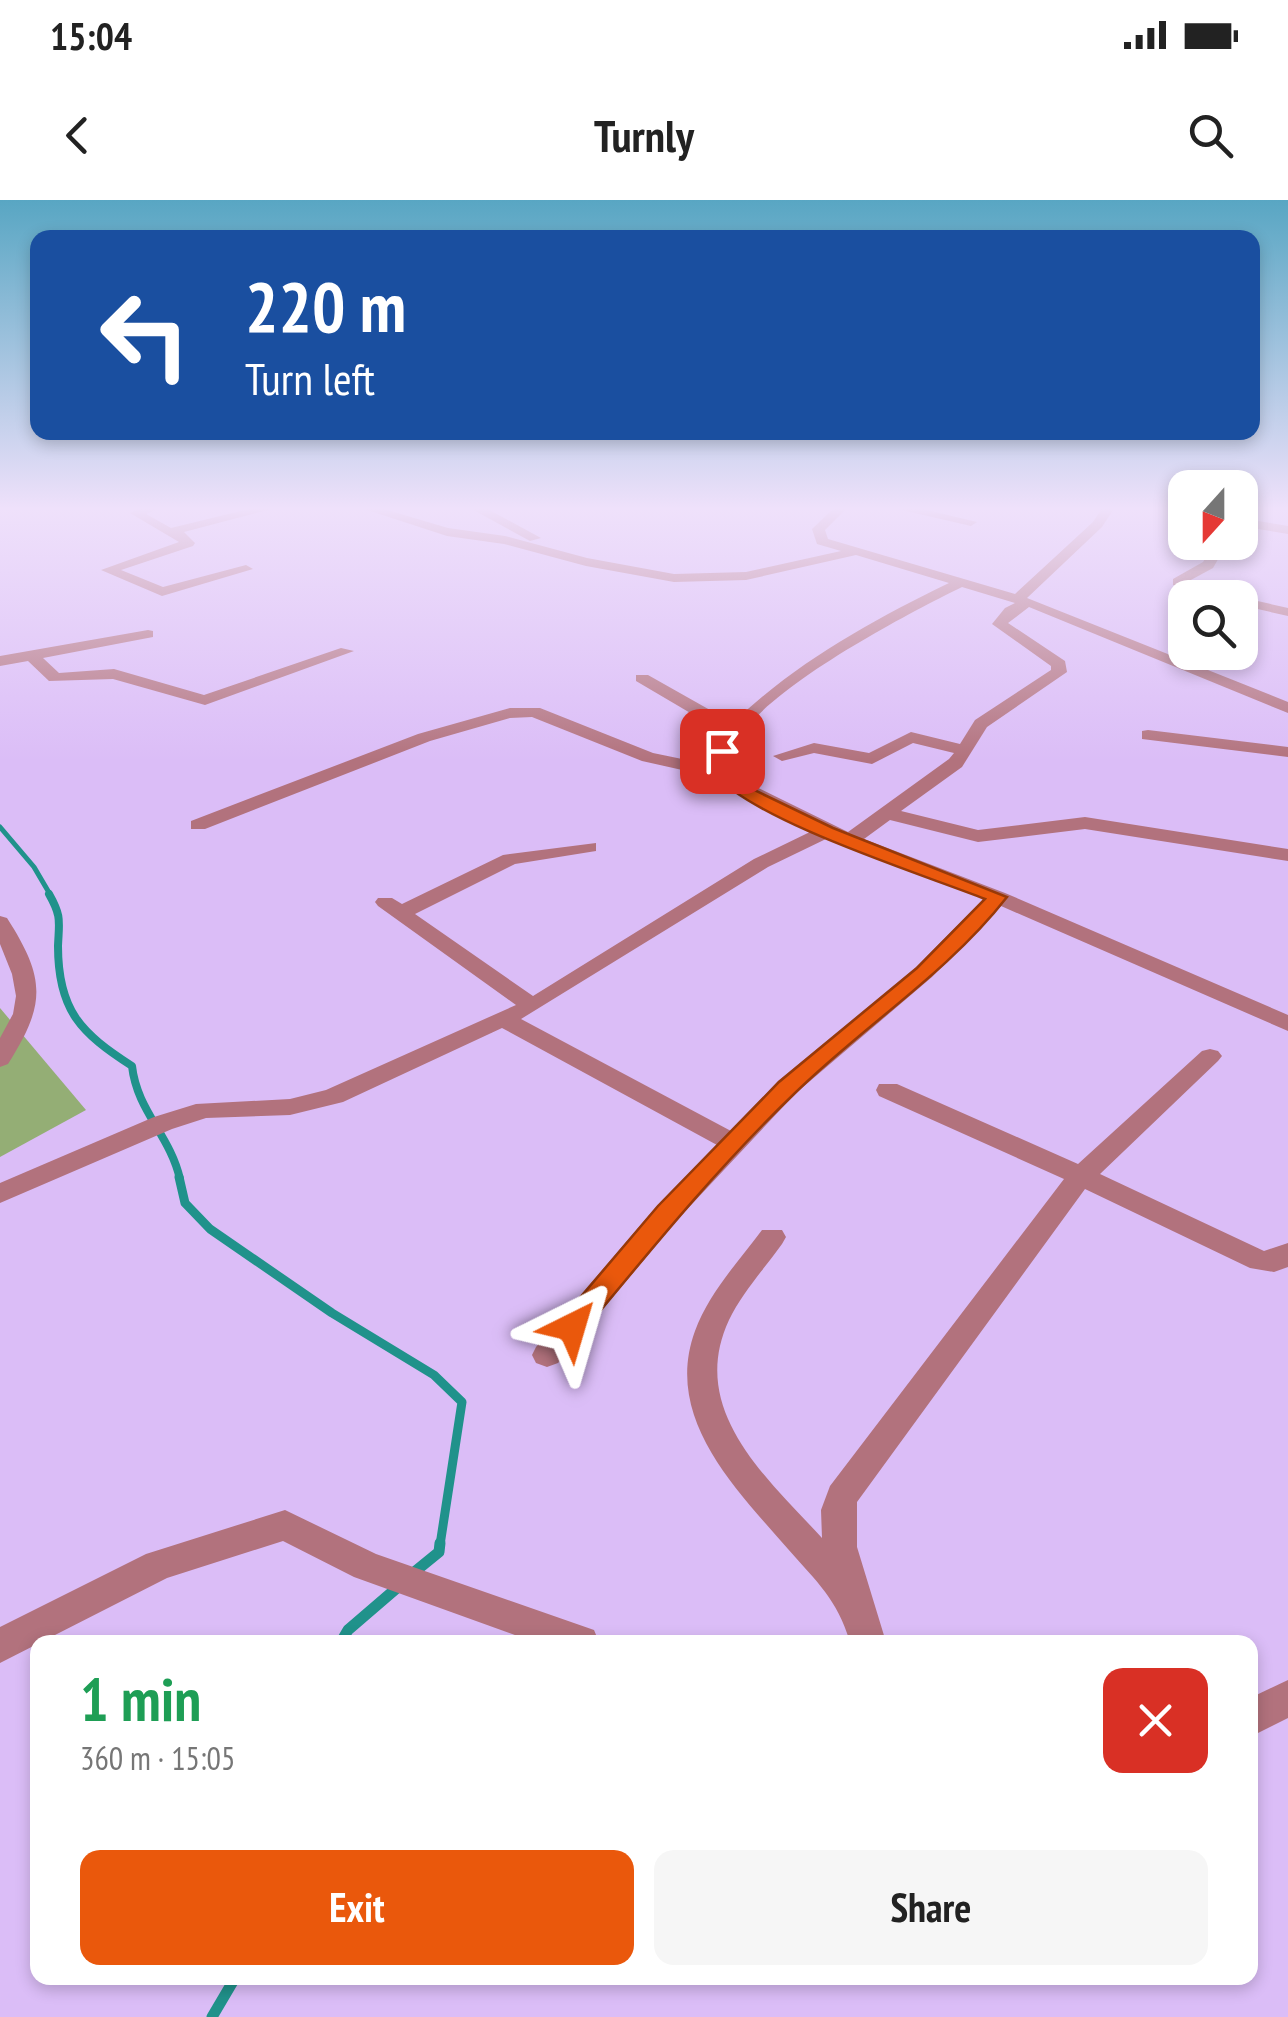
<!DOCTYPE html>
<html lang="en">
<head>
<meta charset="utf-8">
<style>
  body { margin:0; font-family:"PT Sans Narrow",sans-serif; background:#f6f6f6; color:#222; height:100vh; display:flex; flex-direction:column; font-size:38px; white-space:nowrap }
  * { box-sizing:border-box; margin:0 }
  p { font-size:32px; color:#767676 }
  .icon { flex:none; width:55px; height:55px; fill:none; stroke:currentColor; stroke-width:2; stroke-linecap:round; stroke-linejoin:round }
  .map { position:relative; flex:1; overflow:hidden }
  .side { position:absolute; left:30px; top:1435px; width:1228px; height:350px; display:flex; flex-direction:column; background:#fff; border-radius:20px; box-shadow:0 5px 15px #0003 }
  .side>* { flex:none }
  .hud { position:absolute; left:30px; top:30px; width:1230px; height:210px; border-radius:20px; box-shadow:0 5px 15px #0003; background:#1a4fa0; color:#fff; overflow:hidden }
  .needle { width:65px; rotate:201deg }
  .fabs { position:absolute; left:1168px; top:270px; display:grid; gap:20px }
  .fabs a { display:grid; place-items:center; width:90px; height:90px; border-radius:20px; background:#fff; box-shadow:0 5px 15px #0003; font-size:50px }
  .pin { position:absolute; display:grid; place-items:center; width:85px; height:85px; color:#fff; margin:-42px; border-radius:20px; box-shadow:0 5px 15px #0006 }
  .me { position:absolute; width:110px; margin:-55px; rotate:40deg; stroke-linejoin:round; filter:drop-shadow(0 0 8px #0008) }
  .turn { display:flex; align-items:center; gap:35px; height:210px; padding:0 50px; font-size:45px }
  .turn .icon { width:130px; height:130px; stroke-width:2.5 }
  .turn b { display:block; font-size:70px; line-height:85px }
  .round { display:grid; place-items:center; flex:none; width:105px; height:105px; border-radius:20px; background:#f6f6f6 }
  .overview { display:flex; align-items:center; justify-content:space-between; height:170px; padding:0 50px }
  h1 { font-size:60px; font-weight:700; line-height:75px; color:#1e9e55 }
  .primary-button { display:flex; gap:20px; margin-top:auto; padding:20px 50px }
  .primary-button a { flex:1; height:115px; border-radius:20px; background:#ea580c; color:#fff; font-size:40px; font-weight:700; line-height:115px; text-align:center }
  .primary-button a+a { background:#f6f6f6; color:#222 }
  .status { display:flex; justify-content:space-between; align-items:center; height:70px; padding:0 50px; background:#fff; direction:ltr }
  .status svg { height:28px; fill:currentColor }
  header { display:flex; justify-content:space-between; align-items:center; height:130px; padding:0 50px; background:#fff; font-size:45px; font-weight:700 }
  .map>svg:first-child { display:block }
  .green { fill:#94ae75 }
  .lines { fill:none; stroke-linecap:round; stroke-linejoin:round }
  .stream-far3 { stroke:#20928b; stroke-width:5 }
  .stream-far2 { stroke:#20928b; stroke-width:8 }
  .stream-far1 { stroke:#20928b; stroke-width:9 }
  .stream { stroke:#20928b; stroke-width:11 }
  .minor { fill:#b2727d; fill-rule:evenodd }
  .route { fill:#ea580c; stroke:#983908; stroke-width:2.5 }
</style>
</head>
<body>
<div class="status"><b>15:04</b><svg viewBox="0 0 49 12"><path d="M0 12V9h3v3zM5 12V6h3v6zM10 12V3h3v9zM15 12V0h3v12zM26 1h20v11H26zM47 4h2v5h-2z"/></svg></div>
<header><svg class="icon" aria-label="back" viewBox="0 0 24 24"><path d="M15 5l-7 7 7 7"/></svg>Turnly<svg class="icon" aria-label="search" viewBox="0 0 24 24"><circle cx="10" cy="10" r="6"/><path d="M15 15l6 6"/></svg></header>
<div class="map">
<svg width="1288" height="1817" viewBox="0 0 1288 1817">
  <rect width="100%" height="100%" fill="#dbbdf7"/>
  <polygon class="green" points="0,808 86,910 0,957"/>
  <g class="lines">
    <polyline class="stream-far3" points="0,627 34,667 51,696"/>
    <path class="stream-far2" d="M49 694C62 717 59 721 58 746 58 811 81 833 132 866 137 911 170 935 180 979"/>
    <polyline class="stream-far1" points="179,977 185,1003 210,1029 332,1113 434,1175 462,1202 440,1345"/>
    <g class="stream">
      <polyline points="412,1374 439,1352 440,1343"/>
      <polyline points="341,1442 348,1430 398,1387"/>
      <polyline points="212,1817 235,1778"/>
    </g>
    <g class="minor">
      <polygon points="143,307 162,307 146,314 171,328 257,307 279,307 184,332 195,343 193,346 121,370 163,387 246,365 253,369 162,396 101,370 179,342 130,313"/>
      <path d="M358 307H377L448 328 505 336 587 358 674 374 746 372 841 351 817 344 812 329 835 307H848L825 330 828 339 1015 394 1093 322 1103 307H1115L1102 327 1027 398 1288 502V513L1029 407 1008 423 1065 461 1067 472 987 527 962 567 901 611 978 630 1085 617 1288 649V661L1085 629 978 642 890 620 864 639 1005 693 1288 815V831L1001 706 932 777 796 893 677 1020 558 1163 547 1167 536 1163 532 1155 536 1147 657 1006 717 945 502 828 343 902 290 915 206 918 172 929 0 1003V983L154 917 196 904 290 899 326 890 516 805 378 706 375 702 378 698H392L402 704 503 655 596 643V651L515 664 415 714 533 796 754 659 812 631 721 584 718 578 642 561 532 517 510 518 430 541 205 629H191V621L418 534 510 508H540L653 553 716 566 714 555 726 534 636 481V475H648L733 523C795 463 871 421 949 383L856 355 746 380 674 382 586 366 504 344 447 336ZM962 387 1015 403 1005 408 992 424 1051 466V470L975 520 960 544 911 532 869 553 814 543 773 556 782 561 814 553 872 564 913 543 954 553 949 559 848 632 736 577C734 571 731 560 732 554 744 498 911 412 962 387ZM828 638 984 699 916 767 778 881 731 931 521 819 768 667Z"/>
      <polygon points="468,307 484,307 541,338 530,341"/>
      <polygon points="889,307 914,307 977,322 971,326"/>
      <polygon points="1240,318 1288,326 1288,334 1240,326"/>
      <polygon points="1215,342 1228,342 1213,368 1189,381 1234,398 1211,398 1173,385 1173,379 1203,362"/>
      <polygon points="1240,397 1288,408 1288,416 1240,405 1237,398"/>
      <polygon points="148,430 153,431 153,437 43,458 59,473 114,469 204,495 341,448 354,451 205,505 113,479 49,481 28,461 0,466 0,456"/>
      <polygon points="1148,530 1288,547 1288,557 1142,539 1142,531"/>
      <path d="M0 716 7 718C46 779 46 804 8 864L0 867V838L13 814 16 796 12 774 0 744Z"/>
      <path d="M1210 849 1218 851 1222 856 1218 861 1100 974 1264 1051 1288 1043V1067L1274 1072 1250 1068 1085 989 857 1302V1347L886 1442H850C837 1399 817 1382 788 1349 736 1289 663 1218 695 1131 709 1093 738 1062 762 1030H782L786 1037 782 1044C764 1069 742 1093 729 1120 687 1210 767 1278 822 1338L821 1310 830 1286 1064 979 879 896 876 890 879 884H897L1078 964 1202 851Z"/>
      <polygon points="285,1310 376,1354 594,1430 599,1442 534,1442 354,1377 283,1341 167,1378 0,1463 0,1427 146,1354"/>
      <polygon points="1288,1480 1288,1518 1250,1537 1250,1498"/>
    </g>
  </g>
  <linearGradient id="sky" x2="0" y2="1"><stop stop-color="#58a6c3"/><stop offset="0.55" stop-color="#efe1fb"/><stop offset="1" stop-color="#efe1fb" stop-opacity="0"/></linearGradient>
  <rect width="1288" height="561" fill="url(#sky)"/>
  <path class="route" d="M722 546 729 551 730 572 748 587 833 628 1007 697C947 774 863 826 794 894 717 968 649 1052 581 1134L572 1137 562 1134 558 1127 562 1119 658 1006 779 882 917 768 985 699C919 673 756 622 713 573L714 551Z"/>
</svg>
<div class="fabs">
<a><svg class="needle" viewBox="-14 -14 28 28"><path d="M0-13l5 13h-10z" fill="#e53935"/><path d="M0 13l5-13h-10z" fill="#767676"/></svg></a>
<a><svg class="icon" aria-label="search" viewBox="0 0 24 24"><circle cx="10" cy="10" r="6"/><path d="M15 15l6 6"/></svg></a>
</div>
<div class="pin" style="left:722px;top:551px;background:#d93025"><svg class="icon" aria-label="arrive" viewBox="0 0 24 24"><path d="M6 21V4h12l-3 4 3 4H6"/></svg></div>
<svg class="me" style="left:572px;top:1127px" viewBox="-20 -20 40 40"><path d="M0-17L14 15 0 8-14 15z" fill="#ea580c" stroke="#fff" stroke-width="4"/></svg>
<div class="hud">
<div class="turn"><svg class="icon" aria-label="left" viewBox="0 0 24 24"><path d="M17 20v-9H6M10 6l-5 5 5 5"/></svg><div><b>220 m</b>Turn left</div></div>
</div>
<section class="side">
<div class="overview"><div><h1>1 min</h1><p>360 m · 15:05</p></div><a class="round" style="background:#d93025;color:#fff"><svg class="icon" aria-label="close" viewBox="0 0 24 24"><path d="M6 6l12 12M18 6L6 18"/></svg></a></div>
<div class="primary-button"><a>Exit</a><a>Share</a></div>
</section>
</div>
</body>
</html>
